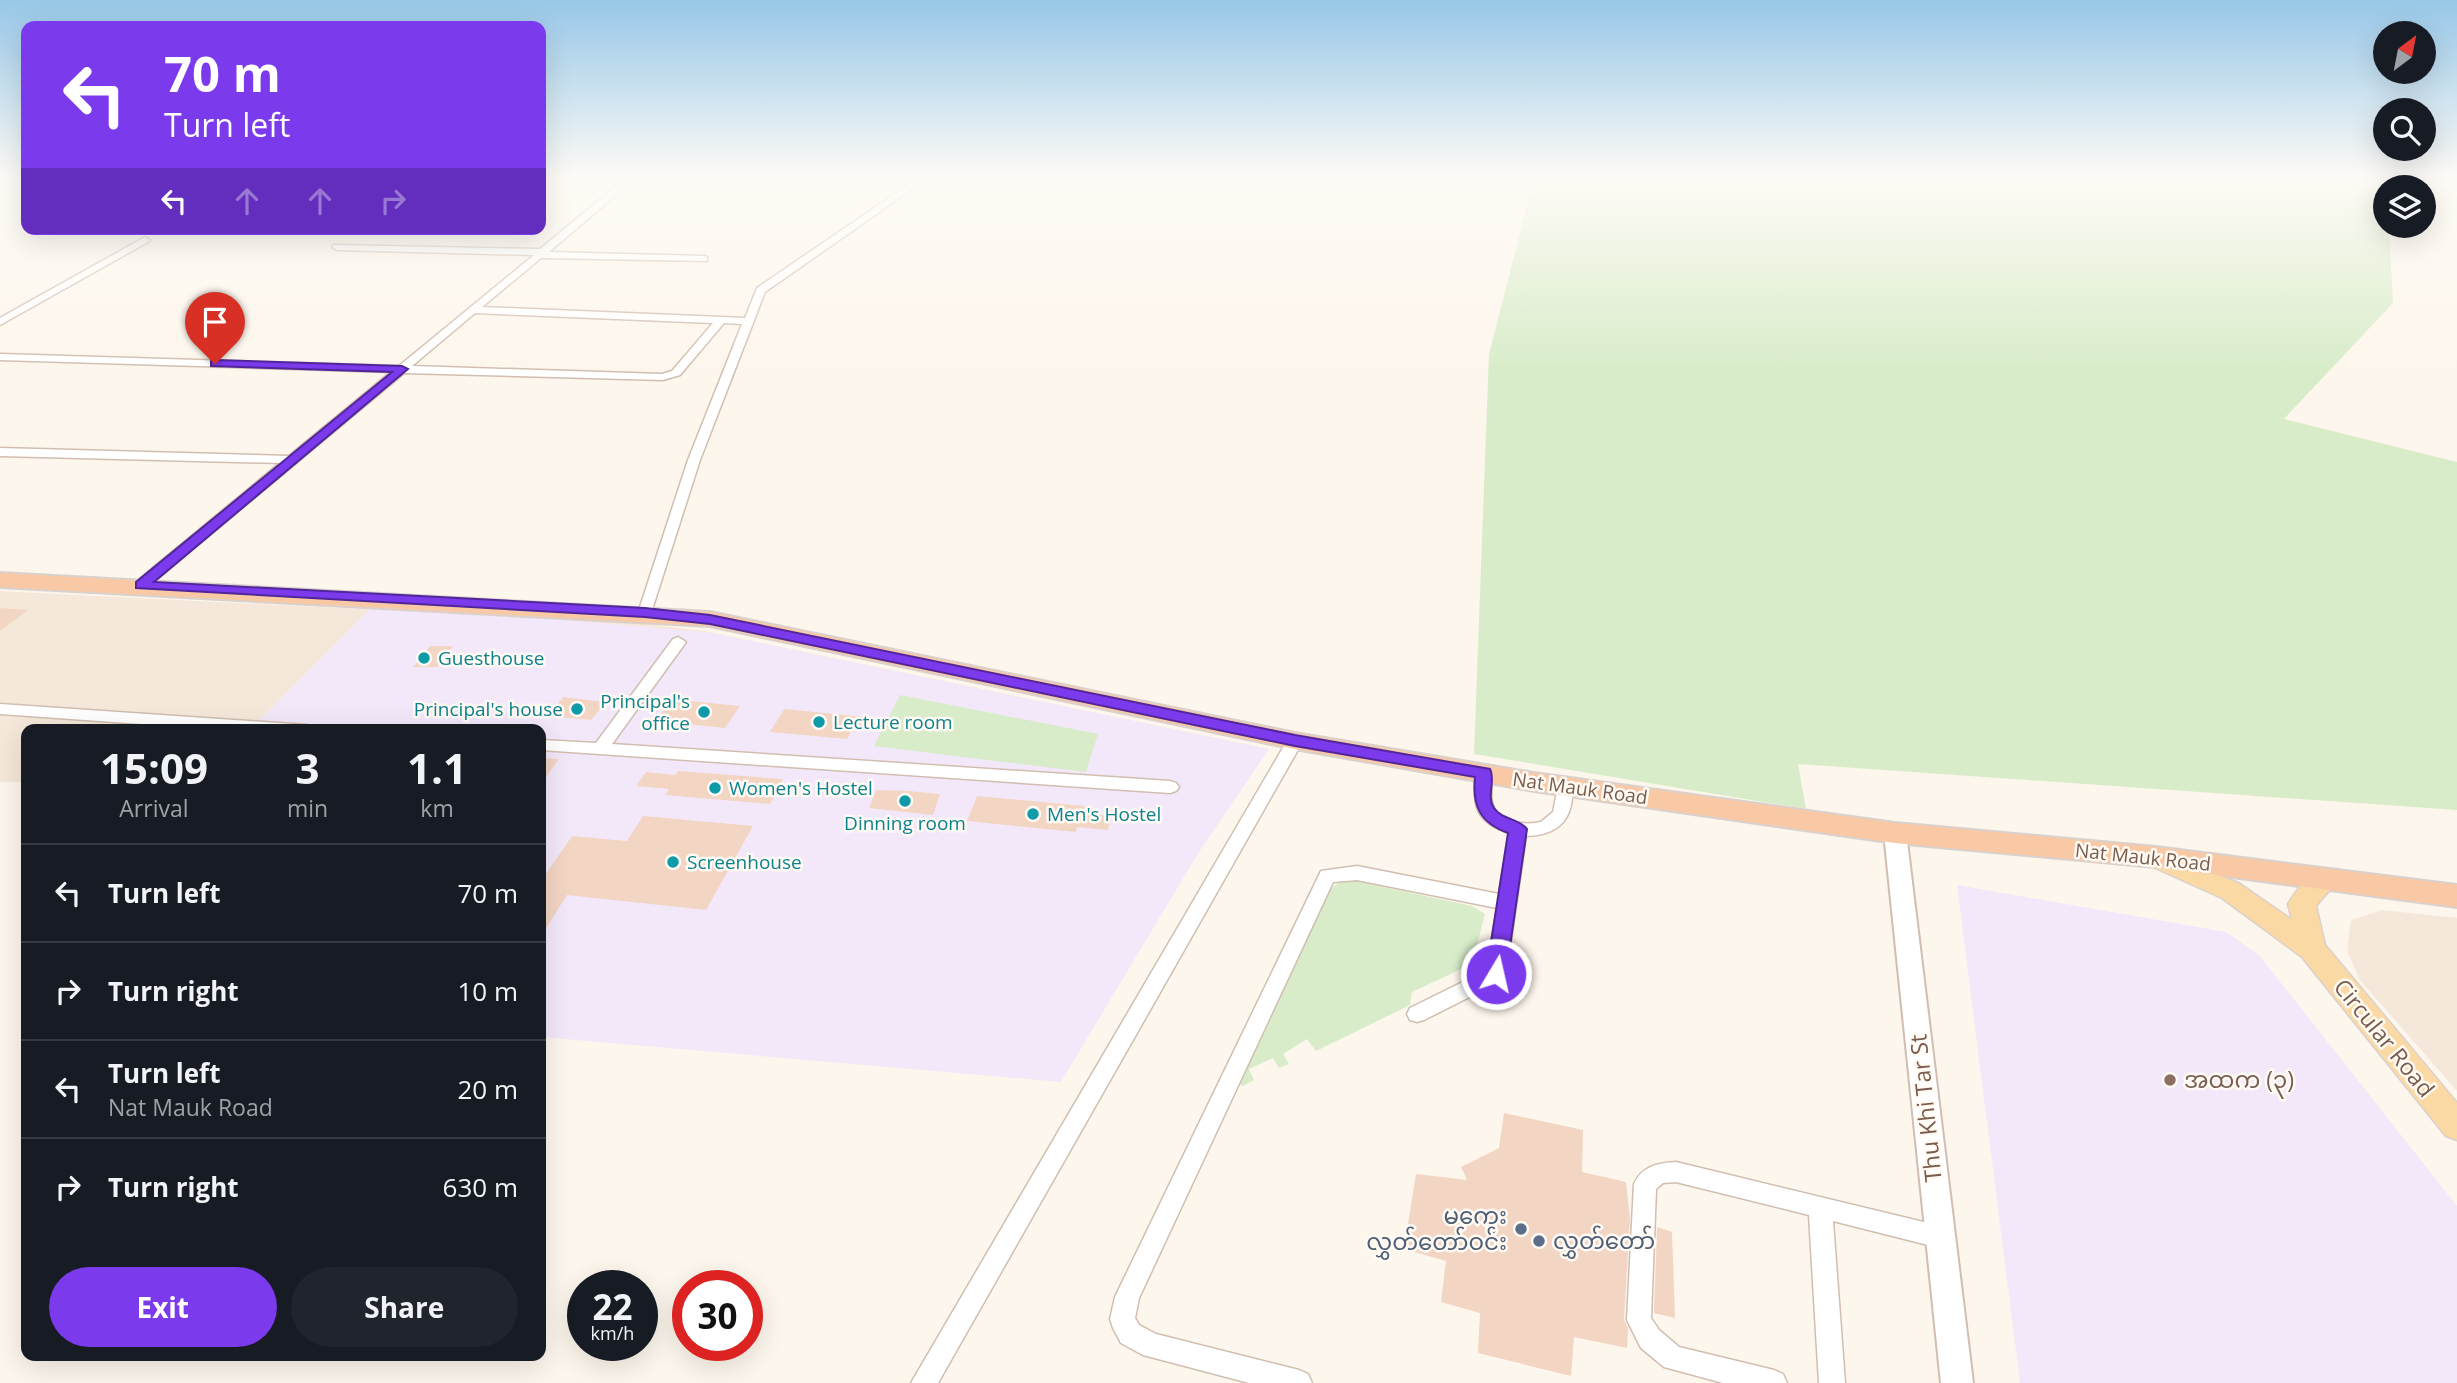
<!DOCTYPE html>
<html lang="en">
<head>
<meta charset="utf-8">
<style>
  body { margin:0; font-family:"Open Sans","Noto Sans Myanmar",sans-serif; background:#20242c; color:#f1f3f6; height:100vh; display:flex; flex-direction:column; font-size:26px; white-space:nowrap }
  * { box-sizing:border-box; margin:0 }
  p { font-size:23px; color:#9ea1a6 }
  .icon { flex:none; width:38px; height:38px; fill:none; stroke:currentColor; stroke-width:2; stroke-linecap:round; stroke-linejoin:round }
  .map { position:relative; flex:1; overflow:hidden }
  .drawer { position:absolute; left:21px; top:724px; width:525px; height:637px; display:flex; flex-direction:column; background:#171b24; border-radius:14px; box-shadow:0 7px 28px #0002 }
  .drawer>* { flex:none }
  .hud { position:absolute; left:21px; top:21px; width:525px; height:214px; border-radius:14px; box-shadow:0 7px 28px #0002; background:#7c3aed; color:#fff; overflow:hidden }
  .needle { width:46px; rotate:32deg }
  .fabs { position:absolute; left:2373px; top:21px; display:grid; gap:14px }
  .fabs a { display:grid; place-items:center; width:63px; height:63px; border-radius:50%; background:#171b24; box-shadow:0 7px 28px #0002; font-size:35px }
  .speed { position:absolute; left:567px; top:1270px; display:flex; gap:14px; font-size:35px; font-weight:700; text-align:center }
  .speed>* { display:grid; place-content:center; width:91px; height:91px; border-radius:50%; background:#171b24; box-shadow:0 7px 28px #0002; line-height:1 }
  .speed small { font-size:18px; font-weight:400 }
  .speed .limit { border:10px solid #d22; background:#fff; color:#111 }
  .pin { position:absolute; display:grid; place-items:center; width:60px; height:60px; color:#fff; margin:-72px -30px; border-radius:50% 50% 50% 0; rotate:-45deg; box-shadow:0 0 7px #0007 }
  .pin .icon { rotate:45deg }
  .me { position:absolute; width:77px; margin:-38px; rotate:9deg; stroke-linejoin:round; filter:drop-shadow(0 0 5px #0008) }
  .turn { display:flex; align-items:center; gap:24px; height:147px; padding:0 28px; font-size:32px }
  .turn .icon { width:91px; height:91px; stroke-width:2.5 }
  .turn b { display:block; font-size:49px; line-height:60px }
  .lanes { display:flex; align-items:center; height:66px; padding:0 28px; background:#0003; justify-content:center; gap:35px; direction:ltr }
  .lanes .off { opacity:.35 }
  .eta { display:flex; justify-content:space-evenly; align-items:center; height:119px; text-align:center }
  .eta b { font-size:42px; font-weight:700; line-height:49px }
  .primary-button { display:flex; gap:14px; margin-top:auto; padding:14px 28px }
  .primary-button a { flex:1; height:80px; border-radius:42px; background:#7c3aed; color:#fff; font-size:28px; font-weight:700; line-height:80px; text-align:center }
  .primary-button a+a { background:#20242c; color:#f1f3f6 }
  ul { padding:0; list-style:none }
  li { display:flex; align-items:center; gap:21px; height:98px; padding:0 28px; border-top:2px solid #363941 }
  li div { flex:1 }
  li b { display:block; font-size:26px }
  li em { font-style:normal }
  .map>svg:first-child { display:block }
  .residential { fill:#f5e8da }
  .education { fill:#f3e8fa }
  .green { fill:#d8ecc9 }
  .building { fill:#f3d5c3 }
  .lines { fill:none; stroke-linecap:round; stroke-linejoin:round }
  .minor-casing { stroke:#d1beb0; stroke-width:3 }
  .tertiary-casing { stroke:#d1beb0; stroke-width:4 }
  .primary-casing { stroke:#dad1cd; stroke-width:3 }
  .trunk-casing { stroke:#dad1cd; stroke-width:4 }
  .minor { fill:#fff; fill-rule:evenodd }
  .tertiary { fill:#fff; fill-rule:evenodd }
  .primary { fill:#fbd9a5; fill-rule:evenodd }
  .trunk { fill:#f9c8a4; fill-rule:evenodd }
  .route { fill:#7c3aed; stroke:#51269a; stroke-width:2 }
  .culture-dot { fill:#0f9aa8; stroke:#fffaf3; stroke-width:2.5 }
  .education-dot { fill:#8d6e63; stroke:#fffaf3; stroke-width:2.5 }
  .service-dot { fill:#5c6f8a; stroke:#fffaf3; stroke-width:2.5 }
  .labels { text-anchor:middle; stroke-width:5; stroke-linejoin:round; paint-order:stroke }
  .culture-label { font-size:19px; fill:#0d838f; stroke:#fffaf3; text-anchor:start }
  .street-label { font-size:19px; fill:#7a5c4d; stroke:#fffaf3 }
  .near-street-label { font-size:23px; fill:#7a5c4d; stroke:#fffaf3 }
  .near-education-label { font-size:23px; fill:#785e54; stroke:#fffaf3; text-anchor:start }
  .near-service-label { font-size:23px; fill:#4e5e75; stroke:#fffaf3; text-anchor:end }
</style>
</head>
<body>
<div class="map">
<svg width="2457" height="1383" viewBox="0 0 2457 1383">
  <rect width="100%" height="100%" fill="#fdf6ec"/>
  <g class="residential">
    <polygon points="0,591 636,623 704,631 1269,749 541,730 26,730 26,782 0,782"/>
    <polygon points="2382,910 2457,918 2457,1091 2359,979 2347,950 2351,920"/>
  </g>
  <g class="education">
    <polygon points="370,609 555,619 713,633 1269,749 1199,852 1061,1082 541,1037 541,730 250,730"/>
    <polygon points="1957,885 2226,932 2259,955 2457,1206 2457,1383 2020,1383"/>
  </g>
  <g class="green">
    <polygon points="1534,178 2386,178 2385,226 2389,226 2393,303 2284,419 2457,462 2457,810 1798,764 1806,809 1474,754 1489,354"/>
    <polygon points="900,695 1098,734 1086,772 874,746"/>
    <polygon points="1351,880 1472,906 1485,914 1472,964 1412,992 1410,1005 1316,1051 1307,1039 1283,1054 1289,1064 1279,1068 1273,1058 1249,1069 1254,1080 1243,1086 1237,1083 1331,889 1338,883"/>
  </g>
  <g class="building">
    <polygon points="0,608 28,610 0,631"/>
    <polygon points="430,646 453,646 437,667 413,667"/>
    <polygon points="563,697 606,702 591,720 547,716"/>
    <polygon points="671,699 740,706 725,728 656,721"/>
    <polygon points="784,709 865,717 858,729 853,728 847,739 770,732"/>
    <polygon points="541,758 559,759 541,784"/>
    <polygon points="678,771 783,779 770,804 665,795 669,789 636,786 646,772 675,775"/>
    <polygon points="876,790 908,791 940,794 933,815 869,808"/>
    <polygon points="977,796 1085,806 1083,813 1112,816 1108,830 1077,827 1076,832 967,821"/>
    <polygon points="643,816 753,826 706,910 567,895 541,936 541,881 572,836 627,841"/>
    <polygon points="1504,1113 1583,1130 1582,1172 1626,1182 1630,1219 1624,1320 1628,1328 1627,1348 1574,1337 1571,1376 1478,1353 1480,1313 1441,1302 1446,1261 1404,1249 1416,1174 1467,1180 1461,1167 1499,1148"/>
    <polygon points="1657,1227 1672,1232 1675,1318 1654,1313"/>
  </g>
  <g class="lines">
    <g class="minor-casing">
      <g id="minor">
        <path d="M626 178H636L549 252 704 256 707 257V261L541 258 482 307 745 318 757 288 918 178H928L765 292 700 460 650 616H640L638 613 688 460 742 324 724 323 680 375 663 380 404 373 146 588H136L134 585 136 582 280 463 0 456V448L289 456 391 372 0 360V354L399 366 534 255 337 250 332 247 334 245 540 249ZM475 313 713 323 672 371 662 374 412 366Z"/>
        <polygon points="145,237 150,240 148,242 0,325 0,318"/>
        <polygon points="678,637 686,642 612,744 1170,781 1176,783 1179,787 1176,791 1170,793 541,750 541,740 596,743 673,639"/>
        <polygon points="0,704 307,725 315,730 227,730 0,714"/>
        <polygon points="1295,736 1303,741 938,1383 911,1383 1287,741"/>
        <path d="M1484 767 1492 773C1492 782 1490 793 1492 802 1496 822 1524 826 1541 822L1553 812 1559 782H1571C1574 788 1573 791 1572 798 1570 825 1551 836 1526 836L1506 974 1503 980 1424 1020 1417 1022 1410 1020 1407 1014 1410 1008 1487 970 1497 908 1357 880 1333 882 1139 1298 1135 1318 1139 1325 1156 1334 1299 1370 1308 1374 1312 1383H1249L1143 1355 1121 1343 1113 1328 1110 1319 1115 1297 1321 871 1357 866 1499 894 1509 833C1475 822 1472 805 1476 773Z"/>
        <path d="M1676 1162 1940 1226 1948 1229 1952 1237 1948 1245 1940 1248 1833 1221 1845 1383H1819L1809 1215 1676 1182 1663 1183 1656 1189 1651 1318 1659 1330 1679 1347 1774 1370 1783 1374 1787 1383H1723L1664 1367 1641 1348 1627 1320 1634 1184C1642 1166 1658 1163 1676 1162Z"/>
      </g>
    </g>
    <g class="tertiary-casing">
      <polygon id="tertiary" points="1895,825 1903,828 1906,833 1973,1383 1941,1383 1884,833 1887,828"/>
    </g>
    <g class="primary-casing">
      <path id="primary" d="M2160 850 2240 884 2292 920 2288 904C2298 887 2316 866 2335 872L2339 879 2316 906 2325 945 2457 1103V1140L2446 1136 2302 957 2222 898 2151 866 2147 859 2151 852Z"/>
    </g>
    <g class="trunk-casing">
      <polygon id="trunk" points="0,573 710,612 1295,733 1534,773 1895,823 2156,847 2457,885 2457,907 2156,867 1895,843 1534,791 1295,749 710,626 0,587"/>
    </g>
    <use href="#minor" class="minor"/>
    <use href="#tertiary" class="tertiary"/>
    <use href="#primary" class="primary"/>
    <use href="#trunk" class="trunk"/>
  </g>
  <linearGradient id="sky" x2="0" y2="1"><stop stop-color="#97c7e8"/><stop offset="0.48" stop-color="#fefbf6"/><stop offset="1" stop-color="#fefbf6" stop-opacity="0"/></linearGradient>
  <rect width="2457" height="372" fill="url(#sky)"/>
  <path class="route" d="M215 360 402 366 408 369 154 582 645 608 710 615 1295 735 1490 769C1496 781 1486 796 1494 808 1502 820 1519 818 1527 829L1506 974 1503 979H1489L1486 974 1508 833C1480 823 1472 806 1475 777L1295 746 710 624 645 617 136 588V582L392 372 211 366V361Z"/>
  <g class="culture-dot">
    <circle cx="424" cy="658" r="7"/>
    <circle cx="577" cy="709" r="7"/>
    <circle cx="704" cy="712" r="7"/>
    <circle cx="819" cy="722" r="7"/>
    <circle cx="715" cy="788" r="7"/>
    <circle cx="905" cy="801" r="7"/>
    <circle cx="1033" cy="814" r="7"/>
    <circle cx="673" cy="862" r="7"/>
  </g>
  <circle class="education-dot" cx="2170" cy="1080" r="7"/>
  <g class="service-dot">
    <circle cx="1521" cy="1229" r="7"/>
    <circle cx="1539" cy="1241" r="7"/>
  </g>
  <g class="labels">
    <g class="culture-label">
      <text x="438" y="665">Guesthouse</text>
      <text x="690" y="708" text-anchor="end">Principal's<tspan x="690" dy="22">office</tspan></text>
      <text x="563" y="716" text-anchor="end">Principal's house</text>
      <text x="833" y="729">Lecture room</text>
      <text x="729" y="795">Women's Hostel</text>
      <text x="1047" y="821">Men's Hostel</text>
      <text x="905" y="830" text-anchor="middle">Dinning room</text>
      <text x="687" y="869">Screenhouse</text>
    </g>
    <g class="street-label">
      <text transform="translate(1580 788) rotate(8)" y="7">Nat Mauk Road</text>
      <text transform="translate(2143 857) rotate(6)" y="7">Nat Mauk Road</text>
    </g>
    <g class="near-street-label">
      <text transform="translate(2384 1038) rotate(51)" y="8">Circular Road</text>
      <text transform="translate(1926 1108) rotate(-96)" y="8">Thu Khi Tar St</text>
    </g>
    <g class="near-education-label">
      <text x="2184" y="1088">အထက (၃)</text>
    </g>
    <g class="near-service-label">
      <text x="1507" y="1224">မကွေး<tspan x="1507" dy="26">လွှတ်တော်ဝင်း</tspan></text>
      <text x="1553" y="1249" text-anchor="start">လွှတ်တော်</text>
    </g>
  </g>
</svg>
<div class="fabs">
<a><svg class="needle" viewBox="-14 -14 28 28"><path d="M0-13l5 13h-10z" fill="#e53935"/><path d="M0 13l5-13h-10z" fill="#9ea1a6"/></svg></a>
<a><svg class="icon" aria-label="search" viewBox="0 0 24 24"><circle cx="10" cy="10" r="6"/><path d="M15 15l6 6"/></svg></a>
<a><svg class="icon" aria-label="layers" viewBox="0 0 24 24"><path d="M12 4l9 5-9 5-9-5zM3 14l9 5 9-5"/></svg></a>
</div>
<div class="speed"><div>22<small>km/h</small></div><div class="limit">30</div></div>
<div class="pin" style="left:215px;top:364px;background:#d93025"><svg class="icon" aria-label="arrive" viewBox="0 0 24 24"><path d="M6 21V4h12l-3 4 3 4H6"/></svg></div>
<svg class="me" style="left:1496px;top:974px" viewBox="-20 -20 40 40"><circle r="17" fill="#7c3aed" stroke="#fff" stroke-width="3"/><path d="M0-11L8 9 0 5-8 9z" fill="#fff"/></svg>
<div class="hud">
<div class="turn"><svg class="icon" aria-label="left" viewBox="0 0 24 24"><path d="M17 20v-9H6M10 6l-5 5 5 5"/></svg><div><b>70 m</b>Turn left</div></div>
<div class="lanes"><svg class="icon" aria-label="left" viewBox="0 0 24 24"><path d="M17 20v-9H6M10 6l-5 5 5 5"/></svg><svg class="icon off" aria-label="ahead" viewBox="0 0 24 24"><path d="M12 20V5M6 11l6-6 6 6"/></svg><svg class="icon off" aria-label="ahead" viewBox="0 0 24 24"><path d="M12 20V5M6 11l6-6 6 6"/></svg><svg class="icon off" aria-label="right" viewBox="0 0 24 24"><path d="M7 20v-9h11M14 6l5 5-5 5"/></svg></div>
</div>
<section class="drawer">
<div class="eta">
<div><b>15:09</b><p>Arrival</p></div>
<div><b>3</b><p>min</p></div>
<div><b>1.1</b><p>km</p></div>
</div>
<ul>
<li><svg class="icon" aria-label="left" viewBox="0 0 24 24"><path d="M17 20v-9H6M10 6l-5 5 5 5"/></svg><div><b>Turn left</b></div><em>70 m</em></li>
<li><svg class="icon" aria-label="right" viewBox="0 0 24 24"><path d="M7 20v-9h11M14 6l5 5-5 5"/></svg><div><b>Turn right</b></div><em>10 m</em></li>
<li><svg class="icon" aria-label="left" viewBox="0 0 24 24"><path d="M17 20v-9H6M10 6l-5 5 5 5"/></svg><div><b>Turn left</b><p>Nat Mauk Road</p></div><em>20 m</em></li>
<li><svg class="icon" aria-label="right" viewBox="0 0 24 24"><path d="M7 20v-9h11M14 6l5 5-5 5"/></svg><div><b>Turn right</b></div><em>630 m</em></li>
</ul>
<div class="primary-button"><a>Exit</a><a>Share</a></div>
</section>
</div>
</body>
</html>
